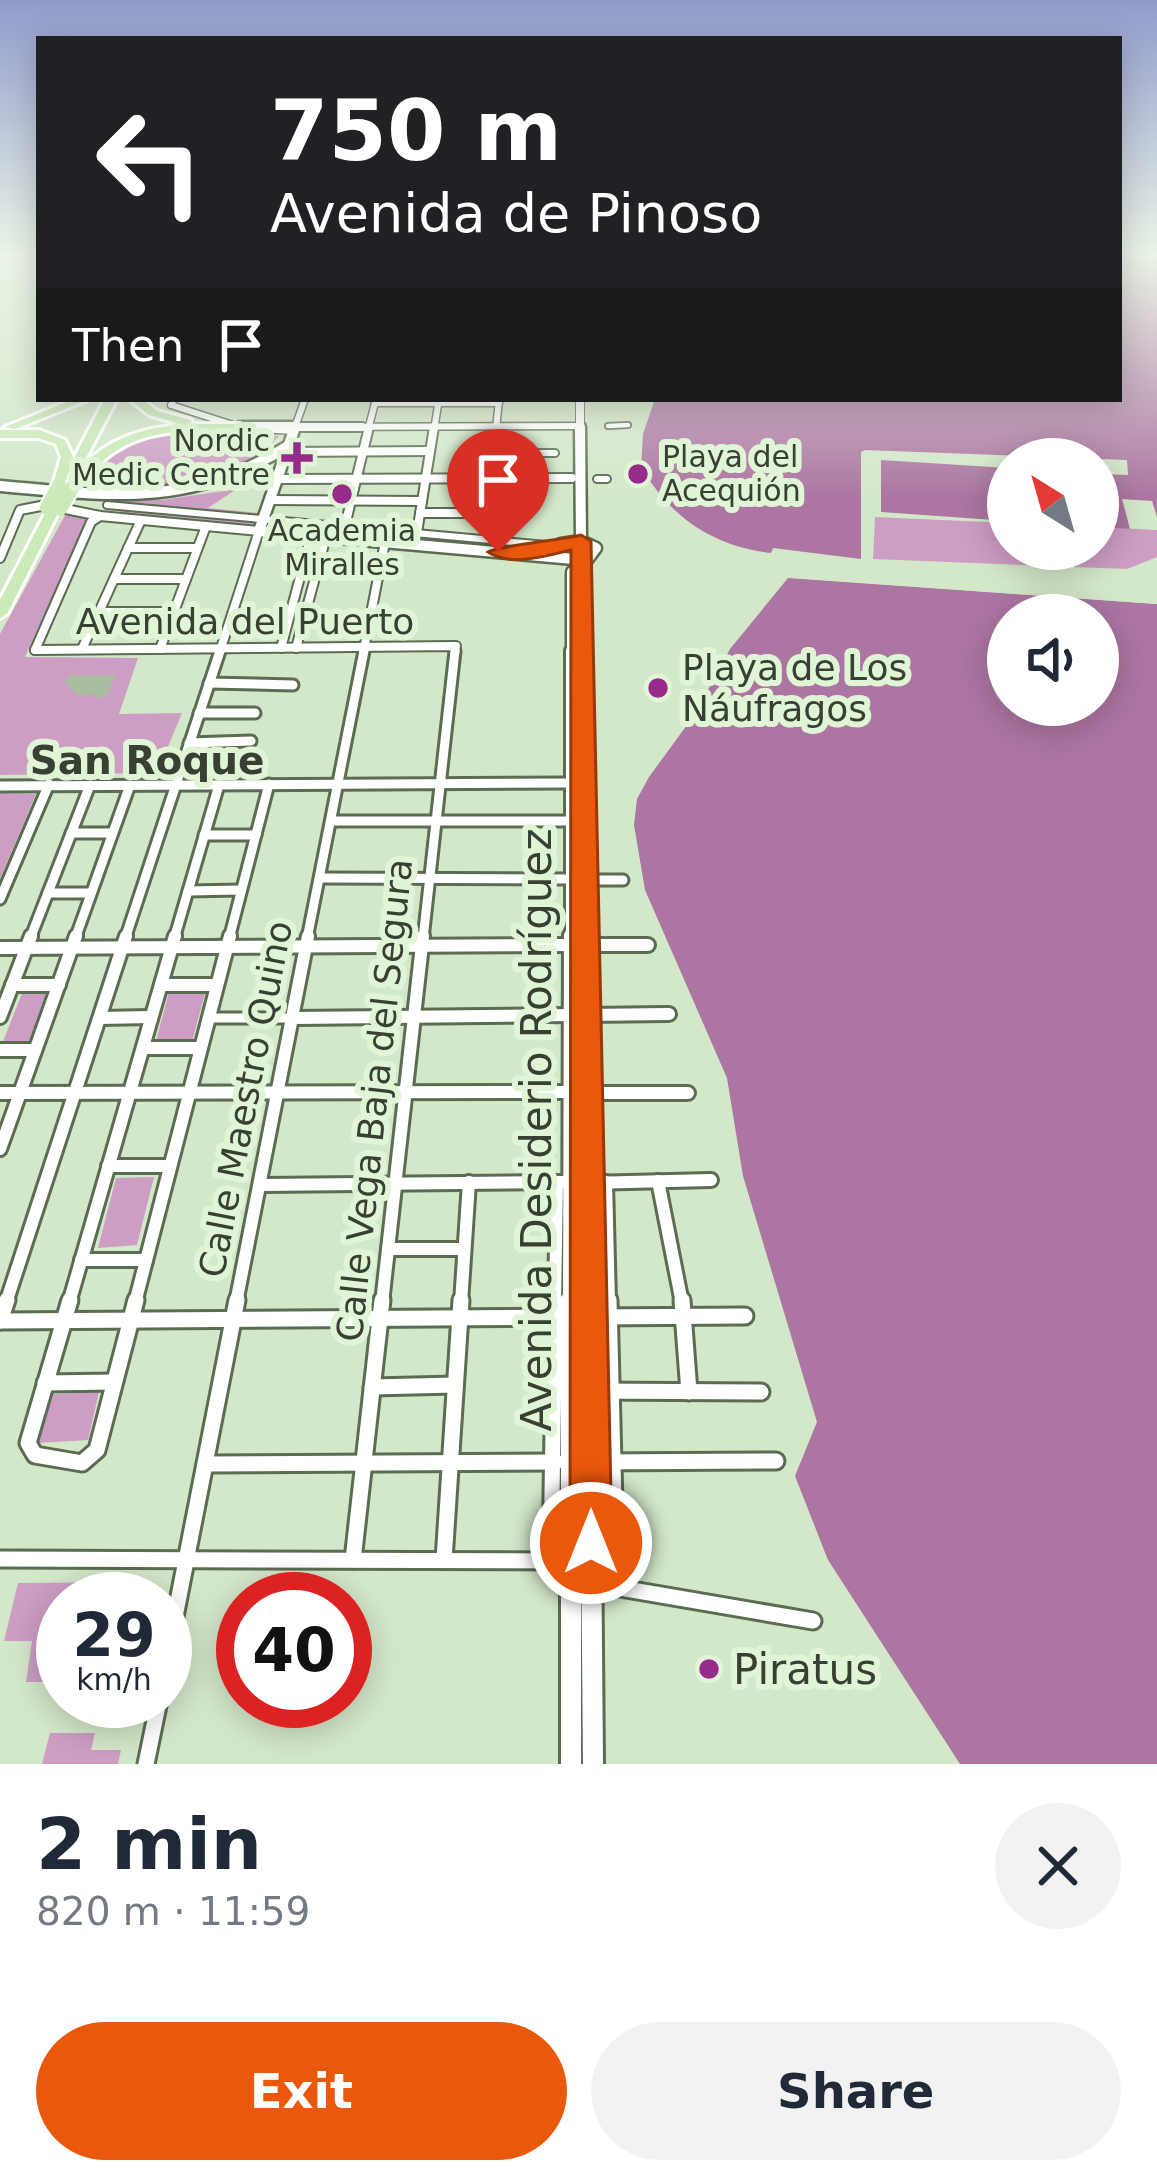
<!DOCTYPE html>
<html lang="en">
<head>
<meta charset="utf-8">
<style>
  body { margin:0; font-family:"DejaVu Sans",sans-serif; background:#f2f2f3; color:#1f2937; height:100vh; display:flex; flex-direction:column; font-size:45px; white-space:nowrap }
  * { box-sizing:border-box; margin:0 }
  p { font-size:39px; color:#747a83 }
  .icon { flex:none; width:66px; height:66px; fill:none; stroke:currentColor; stroke-width:2; stroke-linecap:round; stroke-linejoin:round }
  .map { position:relative; height:1764px; overflow:hidden }
  .details { display:flex; flex-direction:column; background:#fff; flex:1 }
  .details>* { flex:none }
  .hud { position:absolute; left:36px; top:36px; width:1086px; height:366px; border-radius:0px; box-shadow:0 6px 30px #0003; background:#202124; color:#fff; overflow:hidden }
  .needle { width:78px; rotate:323deg }
  .tools { position:absolute; left:987px; top:438px; display:grid; gap:24px }
  .tools a { display:grid; place-items:center; width:132px; height:132px; border-radius:50%; background:#fff; box-shadow:0 6px 30px #0003; font-size:60px }
  .speed { position:absolute; left:36px; top:1572px; display:flex; gap:24px; font-size:60px; font-weight:700; text-align:center }
  .speed>* { display:grid; place-content:center; width:156px; height:156px; border-radius:50%; background:#fff; box-shadow:0 6px 30px #0003; line-height:1 }
  .speed small { font-size:30px; font-weight:400 }
  .speed .limit { border:18px solid #d22; background:#fff; color:#111 }
  .pin { position:absolute; display:grid; place-items:center; width:102px; height:102px; color:#fff; margin:-123px -51px; border-radius:50% 50% 50% 0; rotate:-45deg; box-shadow:0 0 12px #0007 }
  .pin .icon { rotate:45deg }
  .me { position:absolute; width:132px; margin:-66px; rotate:0deg; stroke-linejoin:round; filter:drop-shadow(0 0 9px #0008) }
  .turn { display:flex; align-items:center; gap:42px; height:252px; padding:0 36px; font-size:54px }
  .turn .icon { width:156px; height:156px; stroke-width:2.5 }
  .turn b { display:block; font-size:84px; line-height:102px }
  .then { display:flex; align-items:center; height:114px; padding:0 36px; background:#0003; gap:24px; font-size:45px }
  .round { display:grid; place-items:center; flex:none; width:126px; height:126px; border-radius:63px; background:#f2f2f3 }
  .headline { display:flex; align-items:center; justify-content:space-between; height:204px; padding:0 36px }
  h1 { font-size:72px; font-weight:800; line-height:90px }
  .cta { display:flex; gap:24px; margin-top:auto; padding:24px 36px }
  .cta a { flex:1; height:138px; border-radius:72px; background:#ea580c; color:#fff; font-size:48px; font-weight:800; line-height:138px; text-align:center }
  .cta a+a { background:#f2f2f3; color:#1f2937 }
  .map>svg:first-child { display:block }
  .green { fill:#cd9dc4 }
  .water { fill:#ac75a2; fill-rule:evenodd }
  .pier { fill:#d3e7c9 }
  .building { fill:#aabda0 }
  .lines { fill:none; stroke-linecap:round; stroke-linejoin:round }
  .pedestrian-far2-casing { stroke:#5a6c52; stroke-width:8 }
  .pedestrian-far1-casing { stroke:#5a6c52; stroke-width:10 }
  .pedestrian-casing { stroke:#5a6c52; stroke-width:15 }
  .minor-far4-casing { stroke:#5a6c52; stroke-width:9 }
  .minor-far3-casing { stroke:#5a6c52; stroke-width:12 }
  .minor-far2-casing { stroke:#5a6c52; stroke-width:15 }
  .minor-far1-casing { stroke:#5a6c52; stroke-width:18 }
  .minor-casing { stroke:#5a6c52; stroke-width:21 }
  .tertiary-far4-casing { stroke:#5a6c52; stroke-width:10 }
  .tertiary-far3-casing { stroke:#5a6c52; stroke-width:15 }
  .tertiary-far2-casing { stroke:#5a6c52; stroke-width:18 }
  .tertiary-far1-casing { stroke:#5a6c52; stroke-width:22 }
  .tertiary-casing { stroke:#5a6c52; stroke-width:26 }
  .trunk-casing { stroke:#fff; stroke-width:6 }
  .pedestrian-far2 { stroke:#fff; stroke-width:4.5 }
  .pedestrian-far1 { stroke:#fff; stroke-width:6 }
  .pedestrian { stroke:#fff; stroke-width:9 }
  .minor-far4 { stroke:#fff; stroke-width:6 }
  .minor-far3 { stroke:#fff; stroke-width:8 }
  .minor-far2 { stroke:#fff; stroke-width:9 }
  .minor-far1 { stroke:#fff; stroke-width:12 }
  .minor { stroke:#fff; stroke-width:15 }
  .tertiary-far4 { stroke:#fff; stroke-width:8 }
  .tertiary-far3 { stroke:#fff; stroke-width:10 }
  .tertiary-far2 { stroke:#fff; stroke-width:12 }
  .tertiary-far1 { stroke:#fff; stroke-width:16 }
  .tertiary { stroke:#fff; stroke-width:20 }
  .trunk { fill:#caeab8; fill-rule:evenodd }
  .trunk-bridge-casing { stroke:#fff; stroke-width:18; stroke-linecap:butt }
  .trunk-bridge { stroke:#caeab8; stroke-width:14 }
  .route { fill:#ea580c; stroke:#983908; stroke-width:3 }
  .poi-dot { fill:#982a8b; stroke:#e0f4d6; stroke-width:4.5 }
  .labels { text-anchor:middle; stroke-width:12; stroke-linejoin:round; paint-order:stroke }
  .far-poi-label { font-size:30px; fill:#384034; stroke:#e0f4d6; text-anchor:end }
  .street-label { font-size:36px; fill:#384034; stroke:#e0f4d6 }
  .poi-label { font-size:36px; fill:#384034; stroke:#e0f4d6; text-anchor:start }
  .neighbourhood-label { font-size:39px; font-weight:bold; fill:#384034; stroke:#e0f4d6 }
  .near-street-label { font-size:42px; fill:#384034; stroke:#e0f4d6 }
  .near-poi-label { font-size:42px; fill:#384034; stroke:#e0f4d6; text-anchor:start }
</style>
</head>
<body>
<div class="map">
<svg width="1157" height="1764" viewBox="0 0 1157 1764">
  <rect width="100%" height="100%" fill="#d3e7c9"/>
  <g class="green">
    <path d="M241 430 279 436 251 466 144 493 84 488C121 422 174 431 241 430Z"/>
    <polygon points="237,489 208,508 258,513 252,527 142,517 103,507 110,499 162,500"/>
    <polygon points="68,510 89,516 25,657 138,658 119,714 182,713 157,773 0,775 0,634"/>
    <polygon points="875,517 1008,523 1008,549 1098,549 1098,527 1157,530 1157,557 1127,569 873,559"/>
    <polygon points="0,793 36,794 0,879"/>
    <polygon points="23,991 47,992 28,1044 2,1044"/>
    <polygon points="169,992 205,993 192,1042 156,1041"/>
    <polygon points="154,1177 137,1245 98,1248 116,1178"/>
    <polygon points="99,1392 88,1440 37,1443 51,1394"/>
    <polygon points="135,1582 144,1586 150,1599 63,1599 63,1667 50,1667 45,1682 26,1682 32,1641 4,1641 18,1583"/>
    <polygon points="50,1733 95,1733 91,1750 121,1750 118,1764 42,1764"/>
  </g>
  <g class="water">
    <path d="M1119 252H1157V517L1152 501 1122 499 1130 529 1098 527V474L1128 475 1127 460 865 450 861 452V559L773 548 771 553C713 546 671 518 641 467L643 434 655 399H1119Z"/>
    <polygon points="881,460 1008,468 1008,521 881,512"/>
    <path d="M788 578 1157 604V1764H960L828 1560 795 1476 817 1422 743 1176 727 1078 645 890 634 825 637 799 649 777 695 714 730 649ZM1008 615H1098V705H1008Z"/>
  </g>
  <polygon class="pier" points="787,572 1157,598 1157,604 779,577"/>
  <polygon class="building" points="69,675 115,675 107,696 100,699 93,694 78,696 65,683"/>
  <g class="lines">
    <g class="pedestrian-far2-casing">
      <polyline id="pedestrian-far2" points="608,426 628,425"/>
    </g>
    <g class="pedestrian-far1-casing">
      <g id="pedestrian-far1">
        <polyline points="495,453 555,453"/>
        <polyline points="597,479 607,479"/>
        <polyline points="107,505 558,546"/>
      </g>
    </g>
    <g class="pedestrian-casing">
      <polyline id="pedestrian" points="210,1018 291,1018"/>
    </g>
    <g class="minor-far4-casing">
      <g id="minor-far4">
        <polyline points="174,399 171,405 236,426"/>
        <polyline points="305,399 295,427 580,426"/>
        <polyline points="375,403 499,403"/>
        <polyline points="368,430 376,399"/>
        <polyline points="434,430 439,399"/>
        <polyline points="496,430 499,399"/>
      </g>
    </g>
    <g class="minor-far3-casing">
      <g id="minor-far3">
        <polyline points="295,427 362,427"/>
        <polyline points="286,452 430,451"/>
        <polyline points="277,479 572,478"/>
        <polyline points="269,500 422,501"/>
        <polyline points="420,513 489,513"/>
        <polyline points="487,530 496,427"/>
        <polyline points="342,538 369,427"/>
        <polyline points="415,545 434,427"/>
        <polyline points="128,548 197,548"/>
        <polyline points="0,558 20,510 46,505 100,516 259,531 219,654"/>
        <polyline points="114,579 186,579"/>
        <polyline points="99,612 174,612"/>
        <polyline points="281,648 311,536"/>
        <polyline points="296,648 326,537"/>
        <polyline points="82,649 141,520"/>
        <polyline points="160,649 206,526"/>
        <polyline points="35,650 456,646 455,654"/>
        <polyline points="35,650 91,522 100,516"/>
        <polyline points="363,654 385,542"/>
      </g>
    </g>
    <g class="minor-far2-casing">
      <g id="minor-far2">
        <polyline points="209,683 293,685"/>
        <polyline points="199,713 255,713"/>
        <polyline points="189,743 251,741"/>
        <polyline points="0,786 572,783"/>
        <polyline points="334,821 572,821"/>
        <polyline points="71,833 112,833"/>
        <polyline points="204,835 256,835"/>
        <polyline points="322,878 572,879"/>
        <polyline points="585,880 623,880"/>
        <polyline points="188,891 241,890"/>
        <polyline points="48,893 91,893"/>
        <polyline points="0,899 49,784"/>
        <polyline points="30,939 90,785"/>
        <polyline points="75,939 130,785"/>
        <polyline points="125,939 220,651"/>
        <polyline points="174,939 219,785"/>
        <polyline points="229,939 269,784"/>
        <polyline points="307,939 364,651"/>
        <polyline points="423,939 455,651"/>
      </g>
    </g>
    <g class="minor-far1-casing">
      <g id="minor-far1">
        <polyline points="585,945 648,945"/>
        <polyline points="0,948 572,945"/>
        <polyline points="12,985 59,985"/>
        <polyline points="161,985 217,985"/>
        <polyline points="586,1015 669,1014"/>
        <polyline points="0,1017 31,936"/>
        <polyline points="100,1018 151,1017"/>
        <polyline points="295,1018 572,1015"/>
        <polyline points="143,1048 200,1048"/>
        <polyline points="0,1050 35,1050"/>
        <polyline points="0,1093 572,1092"/>
        <polyline points="587,1093 688,1093"/>
        <polyline points="0,1149 76,936"/>
        <polyline points="108,1166 170,1166"/>
        <polyline points="658,1181 682,1303"/>
        <polyline points="606,1182 609,1303"/>
        <polyline points="588,1183 711,1180"/>
        <polyline points="262,1185 563,1182"/>
        <polyline points="388,1249 464,1249"/>
        <polyline points="81,1260 146,1260"/>
        <polyline points="6,1303 126,936"/>
        <polyline points="69,1303 175,936"/>
        <polyline points="135,1303 230,936"/>
        <polyline points="236,1303 308,936"/>
        <polyline points="382,1303 423,936"/>
        <polyline points="461,1303 469,1182"/>
        <polyline points="555,1303 557,1182"/>
      </g>
    </g>
    <g class="minor-casing">
      <g id="minor">
        <polyline points="70,1300 28,1443 35,1455 82,1463 97,1450 136,1300"/>
        <polyline points="609,1300 616,1587"/>
        <polyline points="682,1300 689,1392"/>
        <polyline points="589,1317 745,1316"/>
        <polyline points="0,1321 7,1300"/>
        <polyline points="0,1321 572,1317"/>
        <polyline points="45,1383 114,1382"/>
        <polyline points="372,1387 455,1385"/>
        <polyline points="590,1391 761,1392"/>
        <polyline points="590,1462 776,1461"/>
        <polyline points="206,1464 556,1462"/>
        <polyline points="0,1559 572,1561"/>
        <polyline points="353,1560 382,1300"/>
        <polyline points="444,1560 461,1300"/>
        <polyline points="551,1560 555,1300"/>
        <polyline points="591,1583 813,1621"/>
        <polyline points="165,1668 237,1300"/>
        <polyline points="146,1764 159,1701"/>
      </g>
    </g>
    <g class="tertiary-far4-casing">
      <g id="tertiary-far4">
        <polyline points="580,399 580,430"/>
        <polyline points="240,427 294,430"/>
      </g>
    </g>
    <g class="tertiary-far3-casing">
      <g id="tertiary-far3">
        <polyline points="240,427 295,427 259,531 585,560"/>
        <polyline points="580,427 582,654"/>
        <path d="M0 486C110 496 190 508 288 446"/>
        <polyline points="561,544 581,541 596,548 581,568"/>
        <polyline points="572,654 572,572"/>
      </g>
    </g>
    <g class="tertiary-far2-casing">
      <g id="tertiary-far2">
        <polyline points="582,651 585,939"/>
        <polyline points="572,939 572,651"/>
      </g>
    </g>
    <g class="tertiary-far1-casing">
      <g id="tertiary-far1">
        <polyline points="585,936 589,1303"/>
        <polyline points="571,1303 572,936"/>
      </g>
    </g>
    <g class="tertiary-casing">
      <g id="tertiary">
        <polyline points="589,1300 593,1764"/>
        <polyline points="571,1764 571,1300"/>
      </g>
    </g>
    <g class="trunk-casing">
      <g id="trunk">
        <polygon points="74,399 90,399 15,429 5,427"/>
        <path d="M105 399H117L80 469C108 438 144 427 184 425L149 415 129 399H142L157 411 191 420V424H240L246 427 240 430C199 431 152 427 116 451 99 461 88 479 73 490L67 486 78 473 69 472 63 488 53 485 61 457 56 444 38 438H0V430H39L65 440 73 457 71 464Z"/>
        <polygon points="49,506 60,509 7,614 0,618 0,600"/>
      </g>
    </g>
    <use href="#pedestrian-far2" class="pedestrian-far2"/>
    <use href="#pedestrian-far1" class="pedestrian-far1"/>
    <use href="#pedestrian" class="pedestrian"/>
    <use href="#minor-far4" class="minor-far4"/>
    <use href="#minor-far3" class="minor-far3"/>
    <use href="#minor-far2" class="minor-far2"/>
    <use href="#minor-far1" class="minor-far1"/>
    <use href="#minor" class="minor"/>
    <use href="#tertiary-far4" class="tertiary-far4"/>
    <use href="#tertiary-far3" class="tertiary-far3"/>
    <use href="#tertiary-far2" class="tertiary-far2"/>
    <use href="#tertiary-far1" class="tertiary-far1"/>
    <use href="#tertiary" class="tertiary"/>
    <use href="#trunk" class="trunk"/>
    <g class="trunk-bridge-casing">
      <g id="trunk-bridge">
        <polyline points="47,508 59,485"/>
        <polyline points="60,509 73,486"/>
      </g>
    </g>
    <use href="#trunk-bridge" class="trunk-bridge"/>
  </g>
  <linearGradient id="sky" x2="0" y2="1"><stop stop-color="#909bcc"/><stop offset="0.51" stop-color="#ebf4e7"/><stop offset="1" stop-color="#ebf4e7" stop-opacity="0"/></linearGradient>
  <rect width="1157" height="499" fill="url(#sky)"/>
  <path class="route" d="M581 535 591 541 612 1543 606 1557 591 1563 576 1557 570 1543 571 550C546 556 511 567 488 552 496 546 562 540 581 535Z"/>
  <g class="poi-dot">
    <path d="M291 440h12v12h12v12h-12v12h-12v-12h-12v-12h12z"/>
    <circle cx="638" cy="474" r="12"/>
    <circle cx="342" cy="494" r="12"/>
    <circle cx="658" cy="688" r="12"/>
    <circle cx="709" cy="1669" r="12"/>
  </g>
  <g class="labels">
    <g class="far-poi-label">
      <text x="270" y="451">Nordic<tspan x="270" dy="34">Medic Centre</tspan></text>
      <text x="662" y="467" text-anchor="start">Playa del<tspan x="662" dy="34">Acequión</tspan></text>
      <text x="342" y="541" text-anchor="middle">Academia<tspan x="342" dy="34">Miralles</tspan></text>
    </g>
    <g class="street-label">
      <text x="245" y="634">Avenida del Puerto</text>
      <text transform="translate(245 1099) rotate(-79)" y="13">Calle Maestro Quino</text>
      <text transform="translate(374 1100) rotate(-84)" y="13">Calle Vega Baja del Segura</text>
    </g>
    <g class="poi-label">
      <text x="682" y="680">Playa de Los<tspan x="682" dy="41">Náufragos</tspan></text>
    </g>
    <g class="neighbourhood-label">
      <text x="147" y="774">San Roque</text>
    </g>
    <g class="near-street-label">
      <text transform="translate(536 1130) rotate(-90)" y="15">Avenida Desiderio Rodríguez</text>
    </g>
    <g class="near-poi-label">
      <text x="733" y="1684">Piratus</text>
    </g>
  </g>
</svg>
<div class="tools">
<a><svg class="needle" viewBox="-14 -14 28 28"><path d="M0-13l5 13h-10z" fill="#e53935"/><path d="M0 13l5-13h-10z" fill="#747a83"/></svg></a>
<a><svg class="icon" aria-label="sound" viewBox="0 0 24 24"><path d="M4 9h4l5-4v14l-5-4H4zM17 9q2 3 0 6"/></svg></a>
</div>
<div class="speed"><div>29<small>km/h</small></div><div class="limit">40</div></div>
<div class="pin" style="left:498px;top:552px;background:#d93025"><svg class="icon" aria-label="arrive" viewBox="0 0 24 24"><path d="M6 21V4h12l-3 4 3 4H6"/></svg></div>
<svg class="me" style="left:591px;top:1543px" viewBox="-20 -20 40 40"><circle r="17" fill="#ea580c" stroke="#fff" stroke-width="3"/><path d="M0-11L8 9 0 5-8 9z" fill="#fff"/></svg>
<div class="hud">
<div class="turn"><svg class="icon" aria-label="left" viewBox="0 0 24 24"><path d="M17 20v-9H6M10 6l-5 5 5 5"/></svg><div><b>750 m</b>Avenida de Pinoso</div></div>
<div class="then">Then<svg class="icon" aria-label="arrive" viewBox="0 0 24 24"><path d="M6 21V4h12l-3 4 3 4H6"/></svg></div>
</div>
</div>
<section class="details">
<div class="headline"><div><h1>2 min</h1><p>820 m · 11:59</p></div><a class="round"><svg class="icon" aria-label="close" viewBox="0 0 24 24"><path d="M6 6l12 12M18 6L6 18"/></svg></a></div>
<div class="cta"><a>Exit</a><a>Share</a></div>
</section>
</body>
</html>
